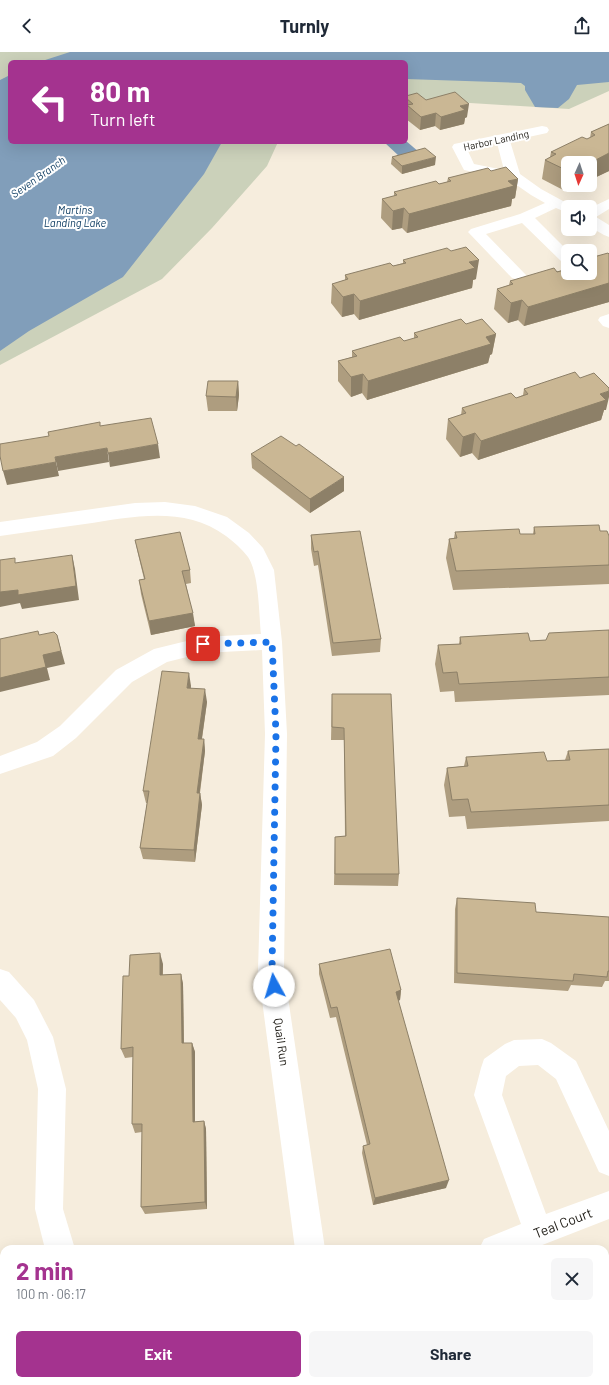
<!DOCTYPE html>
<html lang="en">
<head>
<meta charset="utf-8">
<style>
  body { margin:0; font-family:Barlow,sans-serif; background:#f6f6f7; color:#1f2937; height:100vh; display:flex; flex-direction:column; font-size:15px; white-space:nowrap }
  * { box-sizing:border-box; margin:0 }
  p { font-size:13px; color:#747a83 }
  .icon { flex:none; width:22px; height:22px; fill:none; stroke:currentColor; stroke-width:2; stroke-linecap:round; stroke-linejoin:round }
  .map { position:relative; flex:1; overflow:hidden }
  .drawer { position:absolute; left:0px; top:1193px; width:609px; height:140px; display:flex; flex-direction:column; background:#fff; border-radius:12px 12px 0 0; box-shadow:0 4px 16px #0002 }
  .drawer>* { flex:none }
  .guide { position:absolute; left:8px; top:8px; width:400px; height:84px; border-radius:6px; box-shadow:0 4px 16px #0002; background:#a4338f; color:#fff; overflow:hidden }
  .needle { width:26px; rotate:183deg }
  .controls { position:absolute; left:561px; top:104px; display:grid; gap:8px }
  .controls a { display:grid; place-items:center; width:36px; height:36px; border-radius:6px; background:#fff; box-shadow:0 4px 16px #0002; font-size:20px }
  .pin { position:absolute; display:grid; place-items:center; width:34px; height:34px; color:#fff; margin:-17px; border-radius:8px; box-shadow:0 2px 6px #0006 }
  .me { position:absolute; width:44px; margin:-22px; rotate:354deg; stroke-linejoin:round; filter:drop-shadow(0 0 3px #0008) }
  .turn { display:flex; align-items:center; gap:14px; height:84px; padding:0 16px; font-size:18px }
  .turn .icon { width:52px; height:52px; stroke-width:2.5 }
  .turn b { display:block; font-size:28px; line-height:34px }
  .round { display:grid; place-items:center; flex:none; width:42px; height:42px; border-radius:6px; background:#f6f6f7 }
  .headline { display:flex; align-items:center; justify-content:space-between; height:68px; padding:0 16px }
  h1 { font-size:24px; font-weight:700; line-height:30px; color:#a4338f }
  .button { display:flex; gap:8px; margin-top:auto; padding:8px 16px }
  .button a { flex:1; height:46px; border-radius:6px; background:#a4338f; color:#fff; font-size:16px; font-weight:700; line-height:46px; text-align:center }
  .button a+a { background:#f6f6f7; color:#1f2937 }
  header { display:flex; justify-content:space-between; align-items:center; height:52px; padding:0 16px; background:#fff; font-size:18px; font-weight:700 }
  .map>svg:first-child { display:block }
  .green { fill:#cbd1ba }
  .water { fill:#819eba }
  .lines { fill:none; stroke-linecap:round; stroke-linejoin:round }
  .minor { fill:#fff; fill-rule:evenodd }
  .wall { fill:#ae9d7f }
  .shaded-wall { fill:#8d8068 }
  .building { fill:#cab794; stroke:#8d8068 }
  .route { stroke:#1a73e8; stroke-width:7; stroke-dasharray:0 12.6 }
  .labels { text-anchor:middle; stroke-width:4; stroke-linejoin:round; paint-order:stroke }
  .far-street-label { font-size:10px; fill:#1f1c16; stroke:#fff }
  .far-water-label { font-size:11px; font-style:italic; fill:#0d3c62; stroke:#fff }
  .street-label { font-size:12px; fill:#1f1c16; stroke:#fff }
  .near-street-label { font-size:14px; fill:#1f1c16; stroke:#fff }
</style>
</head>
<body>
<header><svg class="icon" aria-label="back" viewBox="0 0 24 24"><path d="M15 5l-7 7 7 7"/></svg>Turnly<svg class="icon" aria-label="share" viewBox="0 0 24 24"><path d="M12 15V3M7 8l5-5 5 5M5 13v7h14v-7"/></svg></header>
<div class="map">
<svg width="609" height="1333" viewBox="0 0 609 1333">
  <rect width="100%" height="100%" fill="#f6eddd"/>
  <polygon class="green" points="0,0 609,0 609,39 569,57 406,47 406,10 10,10 10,90 278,90 267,114 212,176 162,227 0,313"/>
  <g class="water">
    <polygon points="70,0 609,0 609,30 577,33 569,47 558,56 535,55 525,38 525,34 521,31 406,27 406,10 39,10"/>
    <polygon points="10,23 10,90 222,90 204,122 123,225 29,279 0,299 0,28"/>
    <polygon points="406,89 419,100 400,105 384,90"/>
  </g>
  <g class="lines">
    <g class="minor">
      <path d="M542 74 547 75 549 78 547 81 510 89 520 122 541 137 574 155H568V161L556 156 535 166 568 199V213L563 211 522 171 486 182 526 223 524 226 518 228 512 226 468 180 471 177 520 162 545 151 531 143 508 127 464 118 452 95 454 92 459 91ZM497 91 504 118 474 112 467 97Z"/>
      <polygon points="609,147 609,157 596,165 609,173 609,185 604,183 590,175 590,156"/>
      <polygon points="609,262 609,276 603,274 598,268 600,265"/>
      <path d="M165 450 195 454 227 465 249 481 263 496 274 518 282 590 287 682 284 918 325 1197H295L258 918 265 682 262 598 203 601 167 610 132 630 76 686 53 704 0 722V704L37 690 60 674 116 618 154 597 203 585 261 582C259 562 259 521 248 505 242 497 234 490 226 484 184 453 132 465 85 472 56 476 28 480 0 484V470L135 451Z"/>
      <polygon points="0,917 9,920 34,948 53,985 66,1037 63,1157 75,1197 45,1197 35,1157 38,1037 27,988 16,966 0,948"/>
      <polygon points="542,987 551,991 576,1009 609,1079 609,1124 599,1120 556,1027 538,1013 519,1014 506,1024 502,1043 546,1162 609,1139 609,1167 532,1197 479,1197 484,1187 521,1172 474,1043 481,1016 484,1007 505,992 514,988"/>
      <polygon points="252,1329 285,1329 287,1333 254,1333"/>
      <polygon points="356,1329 388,1329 387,1333 355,1333"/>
    </g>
  </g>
  <g class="wall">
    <polygon points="406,44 426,48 467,65 465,66 464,72 440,78 435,74 420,78 406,67"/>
    <polygon points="609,72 609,119 590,128 568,111 568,133 581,133 567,140 542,127 545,108 550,105 551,100 587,87 590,86 591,80"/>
    <polygon points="392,105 435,113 402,122 391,112"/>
    <polygon points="491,119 518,127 515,146 512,147 511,154 407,181 402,176 392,178 381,166 382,147 394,144 394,140 439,132 447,130 448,126"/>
    <polygon points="609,202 609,250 524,274 518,268 508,271 494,257 497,237 509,233 510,229 564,218 565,213"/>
    <polygon points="403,208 476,227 473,228 472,236 359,268 354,262 342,265 331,251 332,232 345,228 345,223 393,214 403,211"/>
    <polygon points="466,272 496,282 492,302 490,303 488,311 367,348 362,341 351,345 338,329 338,309 352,305 352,299 404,289 414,287 414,281"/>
    <polygon points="238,329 239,343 237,359 208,359 206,344"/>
    <polygon points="524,337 606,358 604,358 601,368 478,408 472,401 460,405 446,387 448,367 461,363 462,356 516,346 523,343"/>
    <polygon points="251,402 344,439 310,461 252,416"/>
    <polygon points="534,475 600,479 609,484 609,532 453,538 446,506 449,487 454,486 455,480 520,482 533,482"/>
    <polygon points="311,483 381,587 380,600 332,604 318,513 314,514 311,497"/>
    <polygon points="135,488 190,518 191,531 186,532 195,574 151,583 141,542 139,528 144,527 138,502"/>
    <polygon points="609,578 609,643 455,650 454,639 440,640 435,612 438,593 459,592 460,585 530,589 546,588"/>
    <polygon points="191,634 191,636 207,650 202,687 204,687 205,699 200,741 202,753 195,810 143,807 140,796 147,751 146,751 143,739"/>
    <polygon points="332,642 399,822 398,834 334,833 335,785 345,784 344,688 331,688"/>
    <polygon points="609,697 609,769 467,777 465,764 449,765 444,733 447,716 464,714 466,705 547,709 565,708 568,699"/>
    <polygon points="457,846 536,860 609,865 609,929 605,929 602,935 571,933 568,939 454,931 455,857"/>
    <polygon points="163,912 163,923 181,922 183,932 184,991 192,991 195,1000 195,1070 204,1069 206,1077 207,1157 145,1162 141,1155 142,1080 135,1081 132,1072 133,1005 125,1006 121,997 129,924"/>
    <polygon points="319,912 401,938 400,948 398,949 446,1136 373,1153 362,1101 363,1094 367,1093 336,965 330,966 319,922"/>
    <polygon points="463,1329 605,1329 609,1333 465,1333"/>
  </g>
  <g class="shaded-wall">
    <polygon points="469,52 467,65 465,66 464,72 440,78 441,65 460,54"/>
    <polygon points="436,61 435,74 420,78 421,65"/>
    <polygon points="609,101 609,119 590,128 590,111"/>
    <polygon points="436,105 435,113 402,122 402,114"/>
    <polygon points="518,127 515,146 512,147 511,154 407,181 409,162 508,129"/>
    <polygon points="568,133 581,133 567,140"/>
    <polygon points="404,156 402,176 392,178 393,159"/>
    <polygon points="479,208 476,227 473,228 472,236 359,268 360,249 469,210"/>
    <polygon points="609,231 609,250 524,274 528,255"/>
    <polygon points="354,242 354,262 342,265 343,245"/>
    <polygon points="522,248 518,268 508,271 511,251"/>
    <polygon points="496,282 492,302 490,303 488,311 367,348 368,329 486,285"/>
    <polygon points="363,322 362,341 351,345 351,325"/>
    <polygon points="238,329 239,343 237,359 236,345"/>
    <polygon points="609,339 609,345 606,358 604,358 601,368 478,408 481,389 600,342"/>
    <polygon points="475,381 472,401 460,405 463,385"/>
    <polygon points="158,392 160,406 110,415 108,401"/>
    <polygon points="107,396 109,410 58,419 55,405"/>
    <polygon points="56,410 59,424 7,433 3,419"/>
    <polygon points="344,425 344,439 310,461 310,447"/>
    <polygon points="72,503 75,517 79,548 22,557 20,551 0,555 0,540"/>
    <polygon points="193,561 195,574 151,583 149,569"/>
    <polygon points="57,583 65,612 47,616 50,628 0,640 0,626 43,603"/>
    <polygon points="189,621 191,634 189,649 187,636"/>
    <polygon points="205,637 207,650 200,699 198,687"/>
    <polygon points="204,687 205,699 198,753 197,741"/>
    <polygon points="200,741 202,753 195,810 194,798"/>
    <polygon points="160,901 163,912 162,934 160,923"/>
    <polygon points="181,922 183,932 184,1001 182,991"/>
    <polygon points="401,938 400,948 394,950 396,940"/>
    <polygon points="192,991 195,1000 195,1078 193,1070"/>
    <polygon points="204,1069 206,1077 207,1157 205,1150"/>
    <polygon points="449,1128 446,1136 373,1153 375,1146"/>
  </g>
  <g class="building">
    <polygon points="455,40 469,52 460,54 465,58 441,65 436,61 421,65 407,53 413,52 406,46 406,44 417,41 426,48"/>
    <polygon points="609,72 609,101 590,111 568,111 568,119 545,108 556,102 551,100 582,85 587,87 595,83 591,80"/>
    <polygon points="425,96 436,105 402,114 392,105"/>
    <polygon points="506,115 518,127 508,129 514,134 409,162 404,156 393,159 382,147 397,143 394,140 436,129 439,132 451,129 448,126 488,116 491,119"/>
    <polygon points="466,195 479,208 469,210 475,216 360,249 354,242 343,245 332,232 348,227 345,223 390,211 393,214 406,211 403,208 447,196 451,199"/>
    <polygon points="608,201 609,202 609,231 528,255 522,248 511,251 497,237 513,232 510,229 554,216 557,220 568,217 568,221 590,221 590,206"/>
    <polygon points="568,212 568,216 565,213"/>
    <polygon points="461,267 466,272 482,267 496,282 486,285 491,292 368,329 363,322 351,325 338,309 357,304 352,299 400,285 404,289 418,285 414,281"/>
    <polygon points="575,320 580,326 594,321 609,336 609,339 600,342 606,348 481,389 475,381 463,385 448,367 466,361 462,356 511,341 516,346 528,342 524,337"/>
    <polygon points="208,329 238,329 236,345 206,344"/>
    <polygon points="151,366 158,392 108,401 107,396 55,405 56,410 3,419 0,404 0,392 49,384 48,380 100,370 100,374"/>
    <polygon points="281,384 296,394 299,392 344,425 310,447 251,402"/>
    <polygon points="599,473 600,479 607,479 609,484 609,513 456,519 449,487 457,486 455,480 519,477 520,482 535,482 534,475"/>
    <polygon points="360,479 381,587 333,591 318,499 314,500 311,483"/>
    <polygon points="180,480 190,518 182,519 193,561 149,569 139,528 145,527 135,488"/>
    <polygon points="72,503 76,534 18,543 18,538 0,540 0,508 15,506 15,511"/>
    <polygon points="609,578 609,625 459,632 457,620 443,621 438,593 461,592 460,585 528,581 530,589 546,588 549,581"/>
    <polygon points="38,579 39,583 54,580 57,583 61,599 43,603 46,615 0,626 0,587"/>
    <polygon points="162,619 189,621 187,636 205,637 198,687 204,687 197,741 200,741 194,798 140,796 149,739 143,739"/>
    <polygon points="332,642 391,642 399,822 335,822 335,785 346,784 344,676 332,675"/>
    <polygon points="609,697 609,753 471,760 468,747 452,748 447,716 468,714 466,705 544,700 547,709 570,708 568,699"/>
    <polygon points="457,846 535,851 536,860 609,865 609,919 608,919 607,925 574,922 573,929 457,921"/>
    <polygon points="390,897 401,938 396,940 449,1128 375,1146 363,1094 370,1092 337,955 331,956 319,912"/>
    <polygon points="160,901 160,923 181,922 182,991 192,991 193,1070 204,1069 205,1150 141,1155 142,1072 132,1072 133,995 121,997 123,924 129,924 130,903"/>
    <polygon points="609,1259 609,1333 470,1333 468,1329 605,1329 605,1260"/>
  </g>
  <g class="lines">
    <polyline class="route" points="203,592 272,590 276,682 272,918 274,934"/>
  </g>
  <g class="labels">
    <g class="far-street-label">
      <text transform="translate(496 88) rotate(-12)" y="4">Harbor Landing</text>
    </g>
    <g class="far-water-label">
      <text transform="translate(38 125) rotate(-35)" y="4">Seven Branch</text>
      <text x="75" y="162">Martins<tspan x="75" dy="13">Landing Lake</tspan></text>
    </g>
    <g class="street-label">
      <text transform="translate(281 990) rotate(82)" y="4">Quail Run</text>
    </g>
    <g class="near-street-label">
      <text transform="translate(563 1171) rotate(-21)" y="5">Teal Court</text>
    </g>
  </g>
</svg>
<div class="controls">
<a><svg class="needle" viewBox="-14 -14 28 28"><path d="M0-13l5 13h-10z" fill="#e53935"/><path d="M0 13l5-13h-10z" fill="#747a83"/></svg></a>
<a><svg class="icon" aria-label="sound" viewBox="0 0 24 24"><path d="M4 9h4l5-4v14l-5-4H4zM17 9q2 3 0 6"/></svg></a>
<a><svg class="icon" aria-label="search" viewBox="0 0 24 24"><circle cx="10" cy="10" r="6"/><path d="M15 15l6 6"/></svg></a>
</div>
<div class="pin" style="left:203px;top:592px;background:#d93025"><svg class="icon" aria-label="arrive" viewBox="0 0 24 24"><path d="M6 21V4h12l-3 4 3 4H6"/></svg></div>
<svg class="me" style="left:274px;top:934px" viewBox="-20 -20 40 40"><circle r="19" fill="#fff"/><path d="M0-13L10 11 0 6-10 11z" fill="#1a73e8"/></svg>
<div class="guide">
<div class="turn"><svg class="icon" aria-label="left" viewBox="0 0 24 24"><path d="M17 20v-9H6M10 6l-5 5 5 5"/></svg><div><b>80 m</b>Turn left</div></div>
</div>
<section class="drawer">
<div class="headline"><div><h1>2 min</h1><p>100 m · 06:17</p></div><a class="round"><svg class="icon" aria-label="close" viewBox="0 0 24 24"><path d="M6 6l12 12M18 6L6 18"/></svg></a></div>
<div class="button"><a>Exit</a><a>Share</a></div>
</section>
</div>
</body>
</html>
